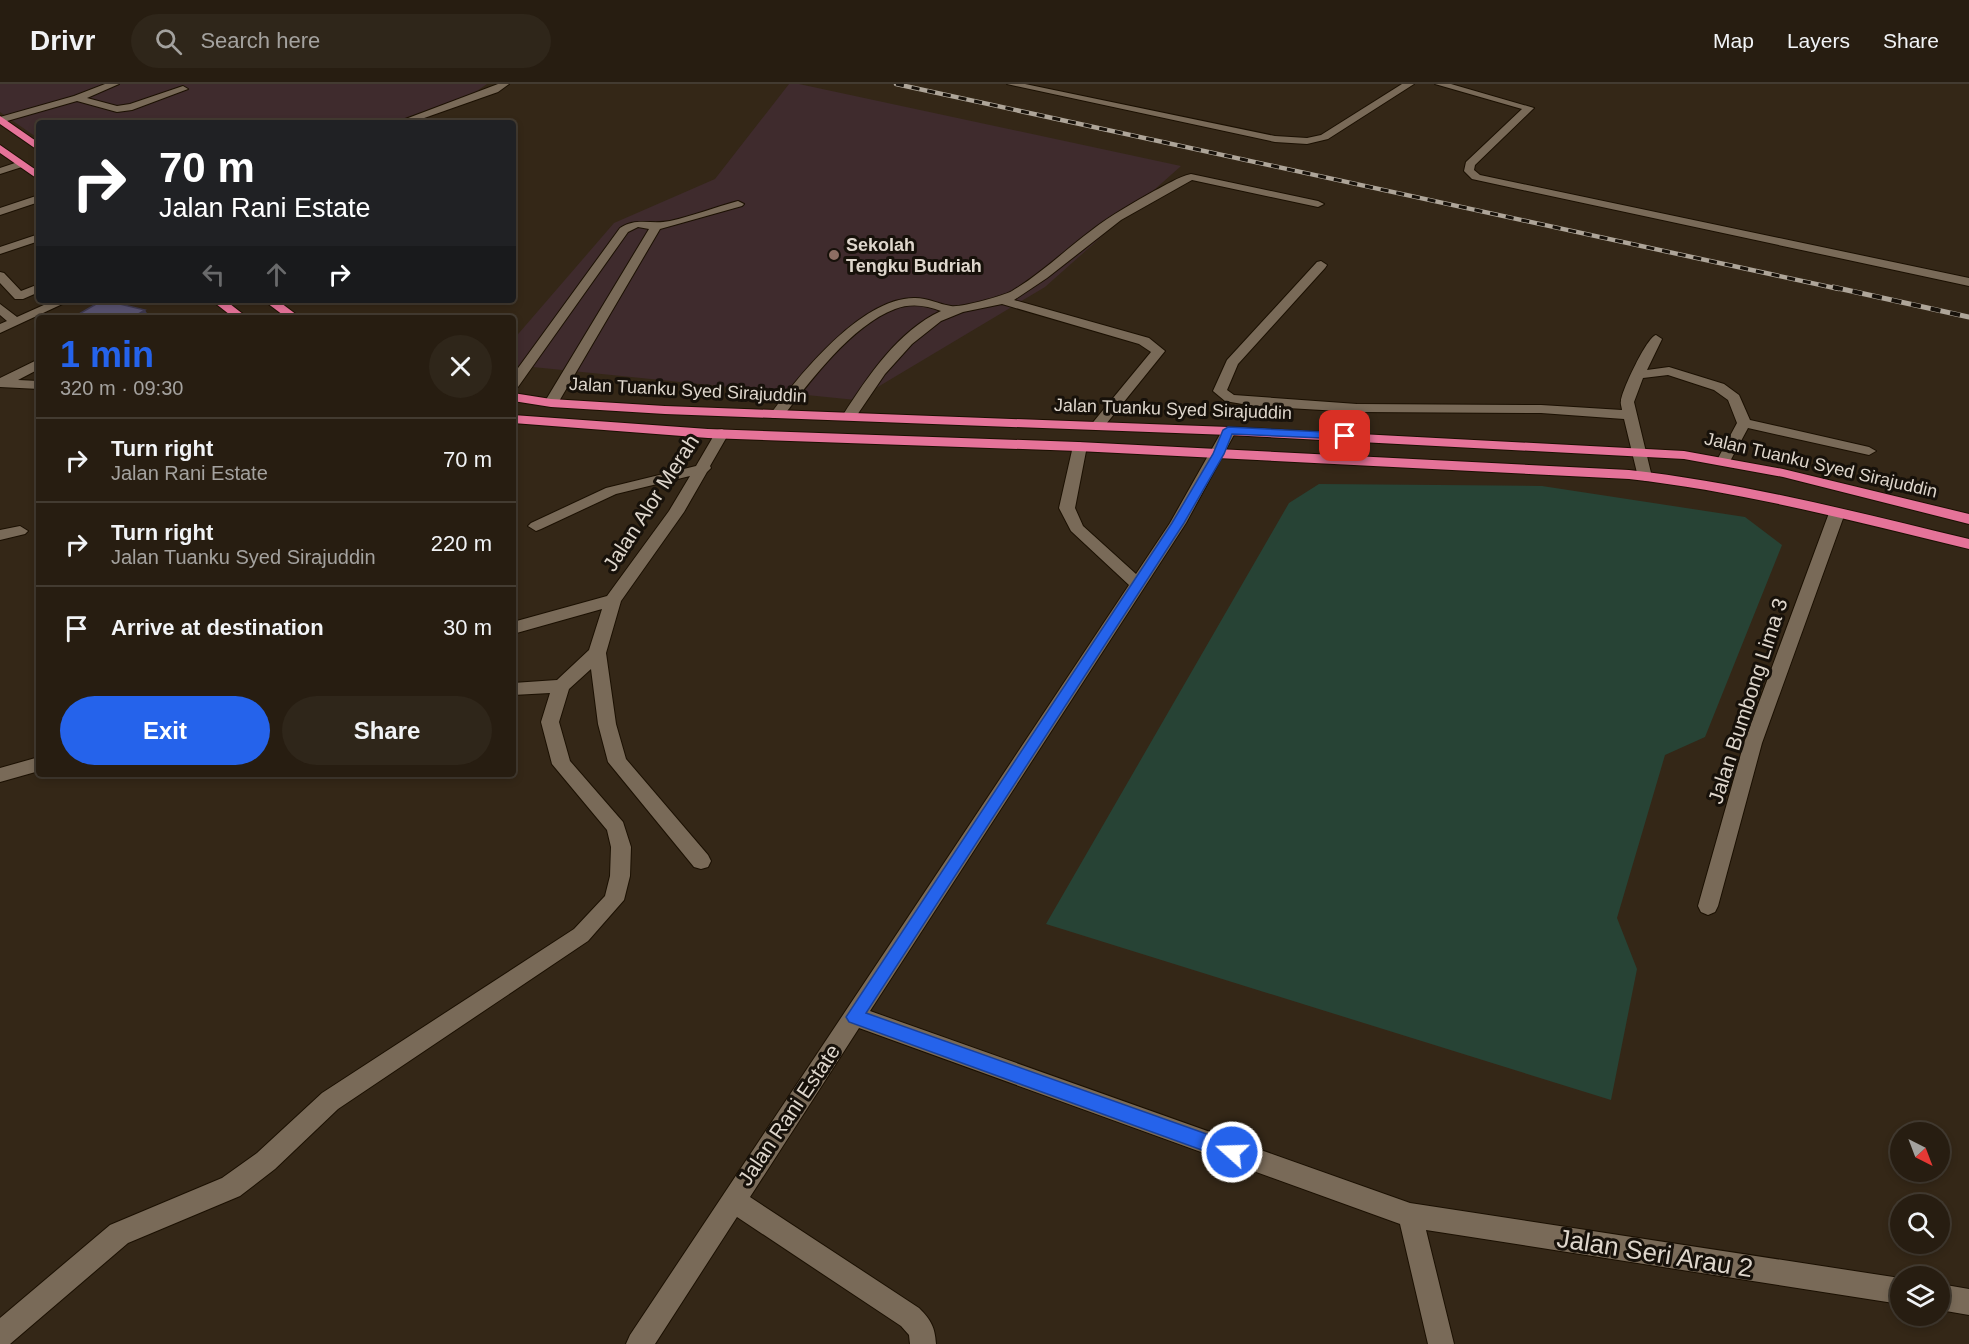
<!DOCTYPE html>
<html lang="en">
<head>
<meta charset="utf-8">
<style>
  body { margin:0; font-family:Arial,sans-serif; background:#2f261a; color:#f1f3f6; height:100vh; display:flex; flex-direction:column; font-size:22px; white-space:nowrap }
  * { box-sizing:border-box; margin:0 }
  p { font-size:20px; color:#a4a29f }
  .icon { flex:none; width:33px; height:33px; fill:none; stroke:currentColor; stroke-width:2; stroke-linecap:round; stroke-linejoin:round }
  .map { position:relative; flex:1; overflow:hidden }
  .sheet { position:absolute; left:36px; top:231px; width:480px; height:462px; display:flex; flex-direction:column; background:#271d11; border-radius:6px; box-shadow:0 3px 9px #0003,0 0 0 2px #433b31 }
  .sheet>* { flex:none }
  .hud { position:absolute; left:36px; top:36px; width:480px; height:183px; border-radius:6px; box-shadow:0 3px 9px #0003,0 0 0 2px #433b31; background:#202124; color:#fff; overflow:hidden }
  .needle { width:39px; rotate:138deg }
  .buttons { position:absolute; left:1890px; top:1038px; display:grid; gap:12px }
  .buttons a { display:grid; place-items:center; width:60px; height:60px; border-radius:50%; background:#271d11; box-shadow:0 3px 9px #0003,0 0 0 2px #433b31; font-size:30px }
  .pin { position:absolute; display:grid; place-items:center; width:51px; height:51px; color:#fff; margin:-26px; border-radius:12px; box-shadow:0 3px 9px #0006 }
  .me { position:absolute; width:66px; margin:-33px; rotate:290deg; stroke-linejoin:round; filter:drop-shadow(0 0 4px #0008) }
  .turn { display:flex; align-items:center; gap:21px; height:126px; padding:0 24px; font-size:27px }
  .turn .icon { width:78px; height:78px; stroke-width:2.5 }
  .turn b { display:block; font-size:42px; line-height:51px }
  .lanes { display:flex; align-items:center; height:57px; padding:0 24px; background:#0003; justify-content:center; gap:30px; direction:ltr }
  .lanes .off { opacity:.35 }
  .round { display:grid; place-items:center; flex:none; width:63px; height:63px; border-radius:32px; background:#2f261a }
  .headline { display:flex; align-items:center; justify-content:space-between; height:102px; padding:0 24px }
  h1 { font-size:36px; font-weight:700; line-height:45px; color:#2563eb }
  .primary-button { display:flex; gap:12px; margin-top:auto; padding:12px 24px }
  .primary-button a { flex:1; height:69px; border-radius:36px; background:#2563eb; color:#fff; font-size:24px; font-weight:700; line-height:69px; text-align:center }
  .primary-button a+a { background:#2f261a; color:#f1f3f6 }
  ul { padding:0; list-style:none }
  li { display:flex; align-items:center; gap:18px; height:84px; padding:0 24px; border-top:2px solid #433b31 }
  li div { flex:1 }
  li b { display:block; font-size:22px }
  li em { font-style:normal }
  header { display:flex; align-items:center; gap:36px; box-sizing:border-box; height:84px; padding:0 30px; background:#271d11; border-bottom:2px solid #433b31 }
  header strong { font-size:28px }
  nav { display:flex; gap:33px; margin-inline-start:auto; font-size:21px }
  .search { width:420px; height:54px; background:#2f261a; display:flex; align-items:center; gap:15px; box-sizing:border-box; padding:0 21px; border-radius:33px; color:#a4a29f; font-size:22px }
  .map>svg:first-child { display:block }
  .education { fill:#3f2b2d }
  .green { fill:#274335 }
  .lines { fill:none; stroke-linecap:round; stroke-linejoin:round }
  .minor-casing { stroke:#1b1002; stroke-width:2 }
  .highway-casing { stroke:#1b1002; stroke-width:2 }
  .minor { fill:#796a58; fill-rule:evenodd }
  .highway { fill:#e57399; fill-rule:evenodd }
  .rail-far1-casing { stroke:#aea599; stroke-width:4.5 }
  .rail-casing { stroke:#aea599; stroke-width:5 }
  .rail-far1 { stroke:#17110a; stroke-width:3; stroke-dasharray:8; stroke-linecap:butt }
  .rail { stroke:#17110a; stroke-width:4; stroke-dasharray:10; stroke-linecap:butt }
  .shaded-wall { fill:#3e394e }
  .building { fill:#585270; stroke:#3e394e; stroke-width:1.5 }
  .route { fill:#2563eb; stroke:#184099; stroke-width:1.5 }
  .education-dot { fill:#8d6e63; stroke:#17110a; stroke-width:2 }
  .labels { text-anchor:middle; stroke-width:6; stroke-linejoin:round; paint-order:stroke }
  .far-poi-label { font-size:18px; font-weight:bold; fill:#ded6cc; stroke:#17110a; text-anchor:start }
  .far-street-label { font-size:18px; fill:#ded6cc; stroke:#17110a }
  .street-label { font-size:21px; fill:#ded6cc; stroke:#17110a }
  .near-street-label { font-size:26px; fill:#ded6cc; stroke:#17110a }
</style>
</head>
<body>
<header>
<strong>Drivr</strong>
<div class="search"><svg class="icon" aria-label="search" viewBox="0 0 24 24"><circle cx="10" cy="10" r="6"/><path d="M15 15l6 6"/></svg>Search here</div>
<nav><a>Map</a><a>Layers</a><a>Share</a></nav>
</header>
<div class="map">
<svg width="1969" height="1260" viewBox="0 0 1969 1260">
  <rect width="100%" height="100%" fill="#342717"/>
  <g class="education">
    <polygon points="0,0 487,0 474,9 391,39 39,39 39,55 0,28"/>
    <polygon points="789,0 799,0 1181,82 1045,203 856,316 513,281 513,256 614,139 715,95"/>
  </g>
  <polygon class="green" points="1319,400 1542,402 1745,433 1782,461 1705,653 1665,671 1617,834 1637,885 1611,1016 1046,840 1289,419"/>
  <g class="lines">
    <g class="minor-casing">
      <g id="minor">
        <polygon points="105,0 119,0 87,14 117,22 130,20 183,2 188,5 132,26 117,28 77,17 0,39 0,33 74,12"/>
        <polygon points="498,0 509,0 498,8 410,39 395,39"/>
        <polygon points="1007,0 1025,0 1275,52 1307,54 1321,51 1402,0 1414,0 1328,55 1307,60 1275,58"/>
        <polygon points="1435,0 1451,0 1534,24 1475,81 1474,86 1480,91 1969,194 1969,202 1472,95 1464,87 1466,78 1522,25"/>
        <polygon points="21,77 26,80 25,82 0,90 0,84"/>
        <path d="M1191 90 1318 117 1324 120 1318 123 1192 96 1121 136 1047 194 1014 216 1149 254 1165 267 1102 345H1092L1090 342 1151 268 1139 260 1002 220 963 228 941 237 912 260 885 290 855 334H845L843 331C868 292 898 247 941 227 926 221 910 219 895 225 852 241 809 298 782 334H772L770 331C799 291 862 213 915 214 928 214 938 220 951 222 960 224 1003 212 1012 207 1041 190 1065 166 1092 146 1111 131 1133 119 1154 107 1166 101 1178 93 1191 90Z"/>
        <polygon points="39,111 39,118 0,131 0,124"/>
        <path d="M738 117 744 120 742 122 660 145 558 319 556 322H546L544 319 649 145 638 143 628 148 518 303 513 304V291L620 144C637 133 651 141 670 137 693 132 715 123 738 117Z"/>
        <polygon points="39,150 39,157 0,170 0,163"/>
        <path d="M1321 177 1327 181 1325 184 1238 280 1227 306 1234 311 1357 320 1541 321 1622 326C1622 324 1620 319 1621 317 1622 306 1647 253 1656 251L1662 255 1647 286 1669 283 1724 300 1739 311 1750 336 1869 363 1876 367 1869 371 1748 344 1728 381H1718L1716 378 1737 339 1728 316 1714 306 1668 291 1643 294 1634 318 1652 393 1645 397 1638 393 1624 335 1541 329 1357 328 1254 322 1225 317 1213 307 1227 276 1317 178Z"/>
        <polygon points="0,188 4,189 21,207 39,200 39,208 23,215 15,215 0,199"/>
        <polygon points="55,216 71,216 0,249 0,240 7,237 0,231 0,220 17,233"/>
        <polygon points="39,275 39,285 18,296 39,297 39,305 0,303 0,294"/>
        <path d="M1229 343 1236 347 1186 439 870 927 1410 1119 1900 1194V1220L1426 1146 1454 1260H1428L1400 1140 859 944 750 1113 919 1224C931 1236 935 1243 936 1260H910L909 1251 901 1242 737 1133 655 1260H626L630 1251 1129 501 1071 447 1059 424 1073 362 1080 358 1087 362 1075 424 1083 442 1136 490 1170 439 1222 347Z"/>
        <polygon points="722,345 729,349 710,382 711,384 707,388 684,428 621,517 606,569 616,640 626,675 708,771 711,777 708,783 701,785 694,783 608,678 598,640 591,585 569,605 559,638 570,677 623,738 631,763 630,792 624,816 588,857 338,1025 275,1085 240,1112 128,1159 10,1260 0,1260 0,1234 110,1141 222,1094 257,1069 322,1009 574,845 605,812 610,792 611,763 607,746 552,680 541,638 550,609 513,611 513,599 557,596 589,566 602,525 513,550 513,538 607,512 669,427 690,392 616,410 541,445 536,447 528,442 531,439 606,404 696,382 717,346"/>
        <polygon points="1837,424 1845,429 1762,659 1718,822 1715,828 1708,831 1701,828 1698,822 1744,659 1829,429"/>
        <polygon points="20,442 28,447 25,450 0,456 0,446"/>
        <polygon points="39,673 39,687 0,698 0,684"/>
        <polygon points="1940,1200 1969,1205 1969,1231 1940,1226"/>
      </g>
    </g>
    <g class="highway-casing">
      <g id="highway">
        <polygon points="0,32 39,59 39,67 0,40"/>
        <polygon points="0,61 39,88 39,96 0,69"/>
        <polygon points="211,216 225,216 248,234 234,234"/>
        <polygon points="263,216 277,216 301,234 287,234"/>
        <polygon points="513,309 551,315 665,322 1229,343 1684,367 1783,385 1969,430 1969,440 1783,393 1684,375 1229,351 665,330 551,323 513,317"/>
        <path d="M513 331 708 345 1078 358 1629 386C1745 399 1856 428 1969 455V465C1856 438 1745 408 1629 395L1078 367 708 354 513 339Z"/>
      </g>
    </g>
    <use href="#minor" class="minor"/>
    <use href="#highway" class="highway"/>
    <g class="rail-far1-casing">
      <polyline id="rail-far1" points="896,0 1839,205"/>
    </g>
    <g class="rail-casing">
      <polyline id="rail" points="1833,203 1969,233"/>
    </g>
    <use href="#rail-far1" class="rail-far1"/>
    <use href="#rail" class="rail"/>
  </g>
  <polygon class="shaded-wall" points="145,226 150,234 132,234"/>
  <polygon class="building" points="103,216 145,226 132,234 72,234"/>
  <polygon class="route" points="1228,343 1345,349 1350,352 1345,355 1232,350 1224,370 1184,439 866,929 1232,1059 1239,1062 1241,1068 1239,1074 1232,1077 849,938 846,933 1172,439 1213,370 1223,346"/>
  <circle class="education-dot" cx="834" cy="171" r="6"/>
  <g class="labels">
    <g class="far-poi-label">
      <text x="846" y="167">Sekolah<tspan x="846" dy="21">Tengku Budriah</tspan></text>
    </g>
    <g class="far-street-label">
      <text transform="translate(688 306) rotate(3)" y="6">Jalan Tuanku Syed Sirajuddin</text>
      <text transform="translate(1173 325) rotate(2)" y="6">Jalan Tuanku Syed Sirajuddin</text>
      <text transform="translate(1821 381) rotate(13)" y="6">Jalan Tuanku Syed Sirajuddin</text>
    </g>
    <g class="street-label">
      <text transform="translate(651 419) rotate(-57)" y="7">Jalan Alor Merah</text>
      <text transform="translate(1748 617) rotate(-72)" y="7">Jalan Bumbong Lima 3</text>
      <text transform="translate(789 1031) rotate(-56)" y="7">Jalan Rani Estate</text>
    </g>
    <g class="near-street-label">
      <text transform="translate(1655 1169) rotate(9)" y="9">Jalan Seri Arau 2</text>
    </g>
  </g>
</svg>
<div class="buttons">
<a><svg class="needle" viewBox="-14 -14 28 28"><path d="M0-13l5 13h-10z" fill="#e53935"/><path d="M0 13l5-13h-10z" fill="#a4a29f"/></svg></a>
<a><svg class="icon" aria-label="search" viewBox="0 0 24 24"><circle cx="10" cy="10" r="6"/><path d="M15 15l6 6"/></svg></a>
<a><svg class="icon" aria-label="layers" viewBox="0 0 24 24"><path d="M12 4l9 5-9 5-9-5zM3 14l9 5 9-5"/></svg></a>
</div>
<div class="pin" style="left:1345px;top:352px;background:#d93025"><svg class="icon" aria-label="arrive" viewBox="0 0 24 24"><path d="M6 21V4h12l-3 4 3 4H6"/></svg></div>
<svg class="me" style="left:1232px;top:1068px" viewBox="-20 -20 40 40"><circle r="17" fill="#2563eb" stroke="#fff" stroke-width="3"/><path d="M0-11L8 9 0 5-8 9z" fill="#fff"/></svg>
<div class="hud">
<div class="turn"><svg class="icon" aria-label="right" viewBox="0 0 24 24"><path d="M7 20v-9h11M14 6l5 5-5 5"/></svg><div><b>70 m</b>Jalan Rani Estate</div></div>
<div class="lanes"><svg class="icon off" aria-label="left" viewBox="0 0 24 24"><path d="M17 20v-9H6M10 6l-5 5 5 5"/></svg><svg class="icon off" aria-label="ahead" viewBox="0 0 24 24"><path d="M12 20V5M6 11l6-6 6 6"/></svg><svg class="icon" aria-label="right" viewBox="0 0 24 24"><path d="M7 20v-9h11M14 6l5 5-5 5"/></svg></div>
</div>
<section class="sheet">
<div class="headline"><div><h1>1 min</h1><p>320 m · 09:30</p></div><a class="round"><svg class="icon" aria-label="close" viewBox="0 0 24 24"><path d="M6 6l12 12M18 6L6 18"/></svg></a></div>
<ul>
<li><svg class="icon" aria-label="right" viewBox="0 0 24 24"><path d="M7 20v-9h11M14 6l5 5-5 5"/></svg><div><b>Turn right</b><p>Jalan Rani Estate</p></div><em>70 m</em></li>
<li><svg class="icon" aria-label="right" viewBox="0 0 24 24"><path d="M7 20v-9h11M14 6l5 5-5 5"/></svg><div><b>Turn right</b><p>Jalan Tuanku Syed Sirajuddin</p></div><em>220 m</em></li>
<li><svg class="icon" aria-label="arrive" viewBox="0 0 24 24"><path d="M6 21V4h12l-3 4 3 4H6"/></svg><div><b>Arrive at destination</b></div><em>30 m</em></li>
</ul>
<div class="primary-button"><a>Exit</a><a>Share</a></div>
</section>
</div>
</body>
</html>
